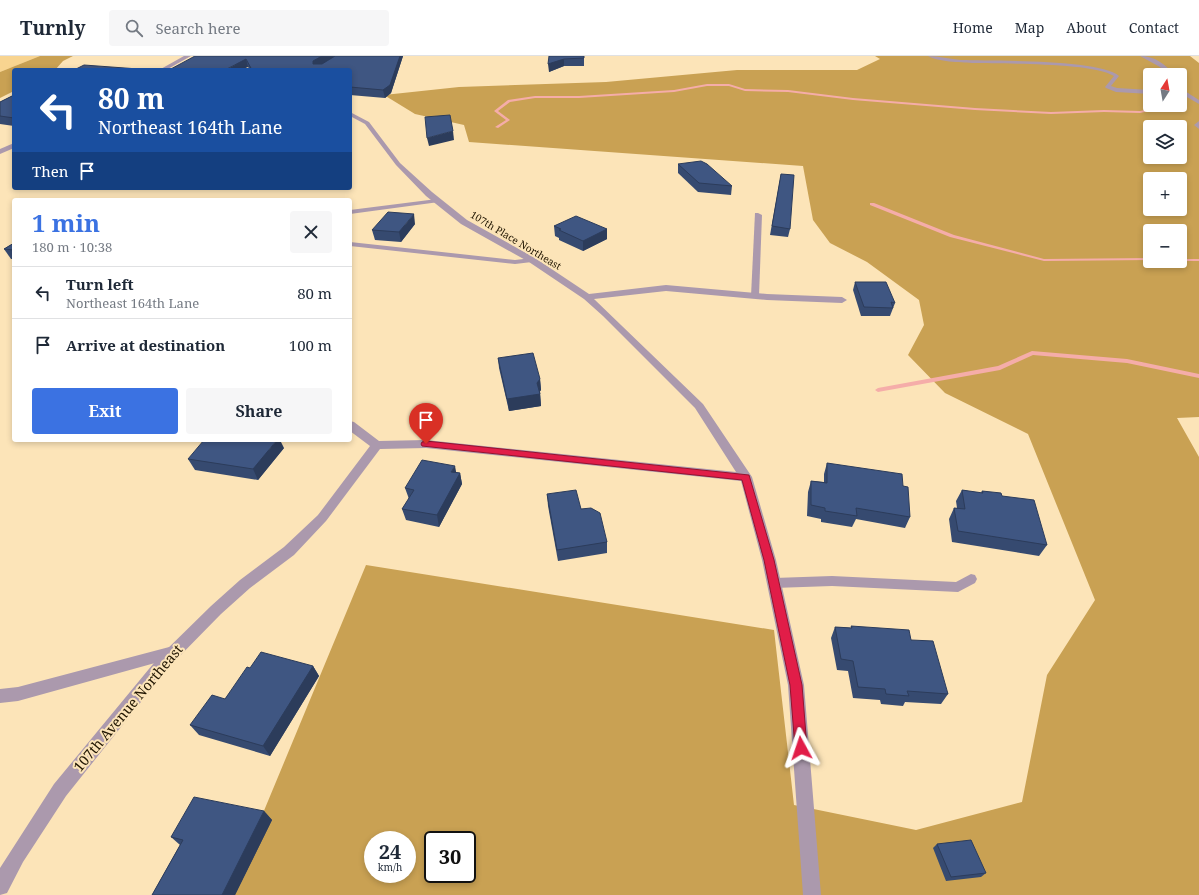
<!DOCTYPE html>
<html lang="en">
<head>
<meta charset="utf-8">
<style>
  body { margin:0; font-family:"Noto Serif",serif; background:#f6f6f7; color:#1f2937; height:100vh; display:flex; flex-direction:column; font-size:15px; white-space:nowrap }
  * { box-sizing:border-box; margin:0 }
  p { font-size:13px; color:#747a83 }
  .icon { flex:none; width:22px; height:22px; fill:none; stroke:currentColor; stroke-width:2; stroke-linecap:round; stroke-linejoin:round }
  .map { position:relative; flex:1; overflow:hidden }
  .panel { position:absolute; left:12px; top:142px; width:340px; height:244px; display:flex; flex-direction:column; background:#fff; border-radius:4px; box-shadow:0 2px 6px #0003 }
  .panel>* { flex:none }
  .hud { position:absolute; left:12px; top:12px; width:340px; height:122px; border-radius:4px; box-shadow:0 2px 6px #0003; background:#1a4fa0; color:#fff; overflow:hidden }
  .needle { width:26px; rotate:11deg }
  .buttons { position:absolute; left:1143px; top:12px; display:grid; gap:8px }
  .buttons a { display:grid; place-items:center; width:44px; height:44px; border-radius:4px; background:#fff; box-shadow:0 2px 6px #0003; font-size:20px }
  .speed { position:absolute; left:364px; top:775px; display:flex; gap:8px; font-size:20px; font-weight:700; text-align:center }
  .speed>* { display:grid; place-content:center; width:52px; height:52px; border-radius:50%; background:#fff; box-shadow:0 2px 6px #0003; line-height:1 }
  .speed small { font-size:10px; font-weight:400 }
  .speed .limit { border:2px solid #111; border-radius:6px; background:#fff; color:#111 }
  .pin { position:absolute; display:grid; place-items:center; width:34px; height:34px; color:#fff; margin:-41px -17px; border-radius:50% 50% 50% 0; rotate:-45deg; box-shadow:0 0 4px #0007 }
  .pin .icon { rotate:45deg }
  .me { position:absolute; width:44px; margin:-22px; rotate:355deg; stroke-linejoin:round; filter:drop-shadow(0 0 3px #0008) }
  .turn { display:flex; align-items:center; gap:14px; height:84px; padding:0 20px; font-size:18px }
  .turn .icon { width:52px; height:52px; stroke-width:2.5 }
  .turn b { display:block; font-size:28px; line-height:34px }
  .then { display:flex; align-items:center; height:38px; padding:0 20px; background:#0003; gap:8px; font-size:15px }
  .round { display:grid; place-items:center; flex:none; width:42px; height:42px; border-radius:4px; background:#f6f6f7 }
  .head { display:flex; align-items:center; justify-content:space-between; height:68px; padding:0 20px }
  h1 { font-size:24px; font-weight:700; line-height:30px; color:#3b72e2 }
  .action { display:flex; gap:8px; margin-top:auto; padding:8px 20px }
  .action a { flex:1; height:46px; border-radius:4px; background:#3b72e2; color:#fff; font-size:16px; font-weight:700; line-height:46px; text-align:center }
  .action a+a { background:#f6f6f7; color:#1f2937 }
  ul { padding:0; list-style:none }
  li { display:flex; align-items:center; gap:12px; height:52px; padding:0 20px; border-top:1px solid #e0e1e3 }
  li div { flex:1 }
  li b { display:block; font-size:15px }
  li em { font-style:normal }
  header { display:flex; align-items:center; gap:24px; box-sizing:border-box; height:56px; padding:0 20px; background:#fff; border-bottom:1px solid #e0e1e3 }
  header strong { font-size:19px }
  nav { display:flex; gap:22px; margin-inline-start:auto; font-size:14px }
  .search { width:280px; height:36px; background:#f6f6f7; display:flex; align-items:center; gap:10px; box-sizing:border-box; padding:0 14px; border-radius:4px; color:#747a83; font-size:15px }
  .map>svg:first-child { display:block }
  .green { fill:#f8d490 }
  .forest { fill:#c9a153; fill-rule:evenodd }
  .lines { fill:none; stroke-linecap:round; stroke-linejoin:round }
  .stream { fill:#f5ada9; fill-rule:evenodd }
  .lane { fill:#ab99ad; fill-rule:evenodd }
  .street { fill:#ab99ad; fill-rule:evenodd }
  .wall { fill:#364a70 }
  .shaded-wall { fill:#2c3c5b }
  .building { fill:#3f5682; stroke:#2c3c5b }
  .route { fill:#e11d48; stroke:#92132f }
  .labels { text-anchor:middle; stroke-width:4; stroke-linejoin:round; paint-order:stroke }
  .far-street-label { font-size:10px; fill:#211602; stroke:#fce4b8 }
  .near-street-label { font-size:14px; fill:#211602; stroke:#fce4b8 }
</style>
</head>
<body>
<header>
<strong>Turnly</strong>
<div class="search"><svg class="icon" aria-label="search" viewBox="0 0 24 24"><circle cx="10" cy="10" r="6"/><path d="M15 15l6 6"/></svg>Search here</div>
<nav><a>Home</a><a>Map</a><a>About</a><a>Contact</a></nav>
</header>
<div class="map">
<svg width="1199" height="839" viewBox="0 0 1199 839">
  <rect width="100%" height="100%" fill="#fce4b8"/>
  <polygon class="green" points="0,0 40,0 0,16"/>
  <g class="forest">
    <polygon points="40,0 73,0 63,5 55,14 14,14 14,35 0,42 0,16"/>
    <path d="M875 0H1190L1199 7V361L1177 362 1199 401V839H229L366 509 774 574 794 749 916 774 1022 746 1047 619 1095 544 1028 378 945 337 908 299 924 269 919 244 867 206 830 187 813 164 803 110 469 86 464 69 415 58 384 39 459 31 606 26 737 14H857L880 3ZM1150 19H1180V49H1150ZM1150 71H1180V101H1150ZM1150 123H1180V153H1150ZM1150 175H1180V205H1150ZM373 784H407V818H373ZM433 784H467V818H433Z"/>
  </g>
  <g class="lines">
    <g class="stream">
      <polygon points="707,28 729,28 745,33 788,34 853,42 975,52 1051,56 1104,54 1140,55 1159,51 1161,52 1140,57 1104,56 1051,58 975,54 853,44 788,36 745,35 729,30 707,30 674,36 579,42 535,42 510,46 498,55 510,64 498,72 495,71 506,64 494,55 508,44 535,40 579,40 674,34"/>
      <polygon points="870,147 874,147 954,179 1044,203 1150,202 1150,204 1044,205 950,181 870,149"/>
      <polygon points="1180,203 1199,203 1199,205 1178,205 1180,205"/>
      <polygon points="1032,295 1127,303 1199,318 1199,322 1127,307 1033,299 1000,314 878,336 875,334 878,332 998,310"/>
    </g>
    <g class="lane">
      <path d="M928 0C939 0 950 3 961 4 992 5 1101 3 1119 20L1111 30 1117 32 1150 34V38L1116 36 1106 32 1105 31 1114 20C1092 6 1002 8 972 7 960 6 938 6 928 0Z"/>
      <polygon points="1199,65 1199,73 1194,69"/>
      <polygon points="437,143 439,144 439,146 350,158 350,154"/>
      <polygon points="755,157 758,157 762,159 759,240 755,242 751,240"/>
      <polygon points="350,186 515,204 532,202 536,204 532,206 515,208 350,190"/>
      <polygon points="971,518 975,519 977,523 975,527 958,536 832,530 774,532 770,531 768,527 770,523 774,522 832,520 956,526"/>
      <polygon points="173,590 178,592 180,596 178,600 173,602 18,645 0,647 0,633 18,631"/>
    </g>
    <g class="street">
      <polygon points="184,0 191,0 166,14 159,14"/>
      <path d="M1140 0C1154 0 1166 8 1174 19H1168L1160 11Z"/>
      <polygon points="1180,32 1199,44 1199,48 1180,37"/>
      <polygon points="350,56 369,66 400,107 432,136 467,164 535,202 589,238 666,229 767,238 842,241 847,244 842,247 767,244 666,235 594,243 703,348 752,421 776,504 804,629 821,839 803,839 788,629 762,504 741,425 426,392 380,393 326,465 294,499 250,532 221,558 168,612 66,740 23,806 7,837 0,839 0,812 54,728 158,602 211,550 240,524 284,491 318,459 370,390 350,375 350,365 354,366 379,385 426,384 736,416 695,352 603,260 584,243 529,206 461,168 426,140 396,109 365,68 350,60"/>
      <polygon points="14,87 14,92 0,98 0,93"/>
    </g>
  </g>
  <g class="wall">
    <polygon points="195,0 403,0 391,37 385,42 350,39 350,14 250,14 248,11"/>
    <polygon points="549,0 584,0 584,10 564,10 549,16"/>
    <polygon points="14,39 14,70 0,68 0,46"/>
    <polygon points="678,108 732,130 731,139 698,136 678,117"/>
    <polygon points="781,118 790,173 788,181 770,179"/>
    <polygon points="415,168 401,186 375,184 372,174"/>
    <polygon points="554,170 607,173 607,183 583,195 559,184 559,182 555,180"/>
    <polygon points="14,187 14,203 11,203 4,193"/>
    <polygon points="855,226 895,247 890,260 861,260 853,234"/>
    <polygon points="498,302 540,323 541,334 540,335 541,350 509,355 499,312"/>
    <polygon points="284,392 258,424 195,414 188,403"/>
    <polygon points="827,407 903,430 910,461 905,472 856,463 852,471 821,466 821,463 807,460 808,436 811,425 824,426 824,418"/>
    <polygon points="456,416 460,417 462,428 439,471 406,464 402,453 409,443 405,432"/>
    <polygon points="962,434 981,437 982,435 1002,440 1047,489 1039,500 952,486 949,463 954,452 957,452 956,445"/>
    <polygon points="547,438 581,453 607,486 607,497 558,505 548,450"/>
    <polygon points="851,570 911,584 948,638 941,648 905,646 903,650 881,648 880,644 853,642 848,615 837,614 831,582 835,571 851,572"/>
    <polygon points="313,610 319,620 270,700 199,679 190,669 225,643 250,612"/>
    <polygon points="264,755 272,764 235,839 152,839 180,789 171,781"/>
    <polygon points="937,788 986,817 981,821 946,825 933,792"/>
  </g>
  <g class="shaded-wall">
    <polygon points="322,0 335,0 315,13 313,8 313,5"/>
    <polygon points="400,0 403,0 391,37 385,42 383,34"/>
    <polygon points="246,3 248,11 241,14 225,14"/>
    <polygon points="564,3 564,10 549,16 548,8"/>
    <polygon points="453,75 454,84 429,90 427,82"/>
    <polygon points="414,158 415,168 401,186 399,176"/>
    <polygon points="607,173 607,183 583,195 583,185"/>
    <polygon points="540,323 541,334 538,338 537,327"/>
    <polygon points="540,338 541,350 509,355 507,343"/>
    <polygon points="277,384 280,384 284,392 258,424 253,413"/>
    <polygon points="455,410 457,421 451,416"/>
    <polygon points="460,417 462,428 439,471 437,459"/>
    <polygon points="313,610 319,620 270,700 263,690"/>
    <polygon points="264,755 272,764 235,839 222,839"/>
  </g>
  <g class="building">
    <polygon points="195,0 322,0 313,5 313,8 322,8 335,0 400,0 390,29 383,34 350,31 350,14 252,14 246,3 225,14 169,14"/>
    <polygon points="549,0 584,0 584,2 564,3 548,8"/>
    <polygon points="84,9 152,14 74,14"/>
    <polygon points="14,39 14,62 0,60 0,46"/>
    <polygon points="450,59 453,75 427,82 425,61"/>
    <polygon points="701,105 707,108 732,130 699,127 678,108"/>
    <polygon points="781,118 794,119 790,173 772,170"/>
    <polygon points="388,156 414,158 399,176 372,174"/>
    <polygon points="576,160 607,173 583,185 559,174 561,173 554,170"/>
    <polygon points="14,187 14,194 4,193"/>
    <polygon points="855,226 886,226 895,247 891,246 893,252 864,251"/>
    <polygon points="533,297 540,323 537,327 540,338 507,343 498,302"/>
    <polygon points="204,384 277,384 253,413 188,403"/>
    <polygon points="422,404 455,410 451,416 460,417 437,459 402,453 414,434 405,432"/>
    <polygon points="827,407 902,418 903,430 908,431 910,461 856,452 857,460 825,455 825,452 811,449 811,425 827,427"/>
    <polygon points="576,434 581,453 591,452 600,457 607,486 557,494 547,438"/>
    <polygon points="962,434 983,437 982,435 1001,437 1002,440 1034,444 1047,489 958,475 954,452 965,453"/>
    <polygon points="851,570 909,574 911,584 933,585 948,638 907,635 909,640 886,638 885,633 858,631 853,605 841,603 835,571 852,572"/>
    <polygon points="261,596 313,610 263,690 190,669 212,639 225,643 247,611 250,612"/>
    <polygon points="194,741 264,755 222,839 152,839 183,784 171,781"/>
    <polygon points="971,784 986,817 951,821 937,788"/>
  </g>
  <polygon class="route" points="426,385 749,419 774,504 802,629 807,692 805,696 801,698 797,696 795,692 790,629 764,504 742,424 422,390 421,388 422,386"/>
  <g class="labels">
    <g class="far-street-label">
      <text transform="translate(516 184) rotate(31)" y="4">107th Place Northeast</text>
    </g>
    <g class="near-street-label">
      <text transform="translate(128 652) rotate(-50)" y="5">107th Avenue Northeast</text>
    </g>
  </g>
</svg>
<div class="buttons">
<a><svg class="needle" viewBox="-14 -14 28 28"><path d="M0-13l5 13h-10z" fill="#e53935"/><path d="M0 13l5-13h-10z" fill="#747a83"/></svg></a>
<a><svg class="icon" aria-label="layers" viewBox="0 0 24 24"><path d="M12 4l9 5-9 5-9-5zM3 14l9 5 9-5"/></svg></a>
<a>+</a>
<a>−</a>
</div>
<div class="speed"><div>24<small>km/h</small></div><div class="limit">30</div></div>
<div class="pin" style="left:426px;top:388px;background:#d93025"><svg class="icon" aria-label="arrive" viewBox="0 0 24 24"><path d="M6 21V4h12l-3 4 3 4H6"/></svg></div>
<svg class="me" style="left:801px;top:692px" viewBox="-20 -20 40 40"><path d="M0-17L14 15 0 8-14 15z" fill="#e11d48" stroke="#fff" stroke-width="4"/></svg>
<div class="hud">
<div class="turn"><svg class="icon" aria-label="left" viewBox="0 0 24 24"><path d="M17 20v-9H6M10 6l-5 5 5 5"/></svg><div><b>80 m</b>Northeast 164th Lane</div></div>
<div class="then">Then<svg class="icon" aria-label="arrive" viewBox="0 0 24 24"><path d="M6 21V4h12l-3 4 3 4H6"/></svg></div>
</div>
<section class="panel">
<div class="head"><div><h1>1 min</h1><p>180 m · 10:38</p></div><a class="round"><svg class="icon" aria-label="close" viewBox="0 0 24 24"><path d="M6 6l12 12M18 6L6 18"/></svg></a></div>
<ul>
<li><svg class="icon" aria-label="left" viewBox="0 0 24 24"><path d="M17 20v-9H6M10 6l-5 5 5 5"/></svg><div><b>Turn left</b><p>Northeast 164th Lane</p></div><em>80 m</em></li>
<li><svg class="icon" aria-label="arrive" viewBox="0 0 24 24"><path d="M6 21V4h12l-3 4 3 4H6"/></svg><div><b>Arrive at destination</b></div><em>100 m</em></li>
</ul>
<div class="action"><a>Exit</a><a>Share</a></div>
</section>
</div>
</body>
</html>
